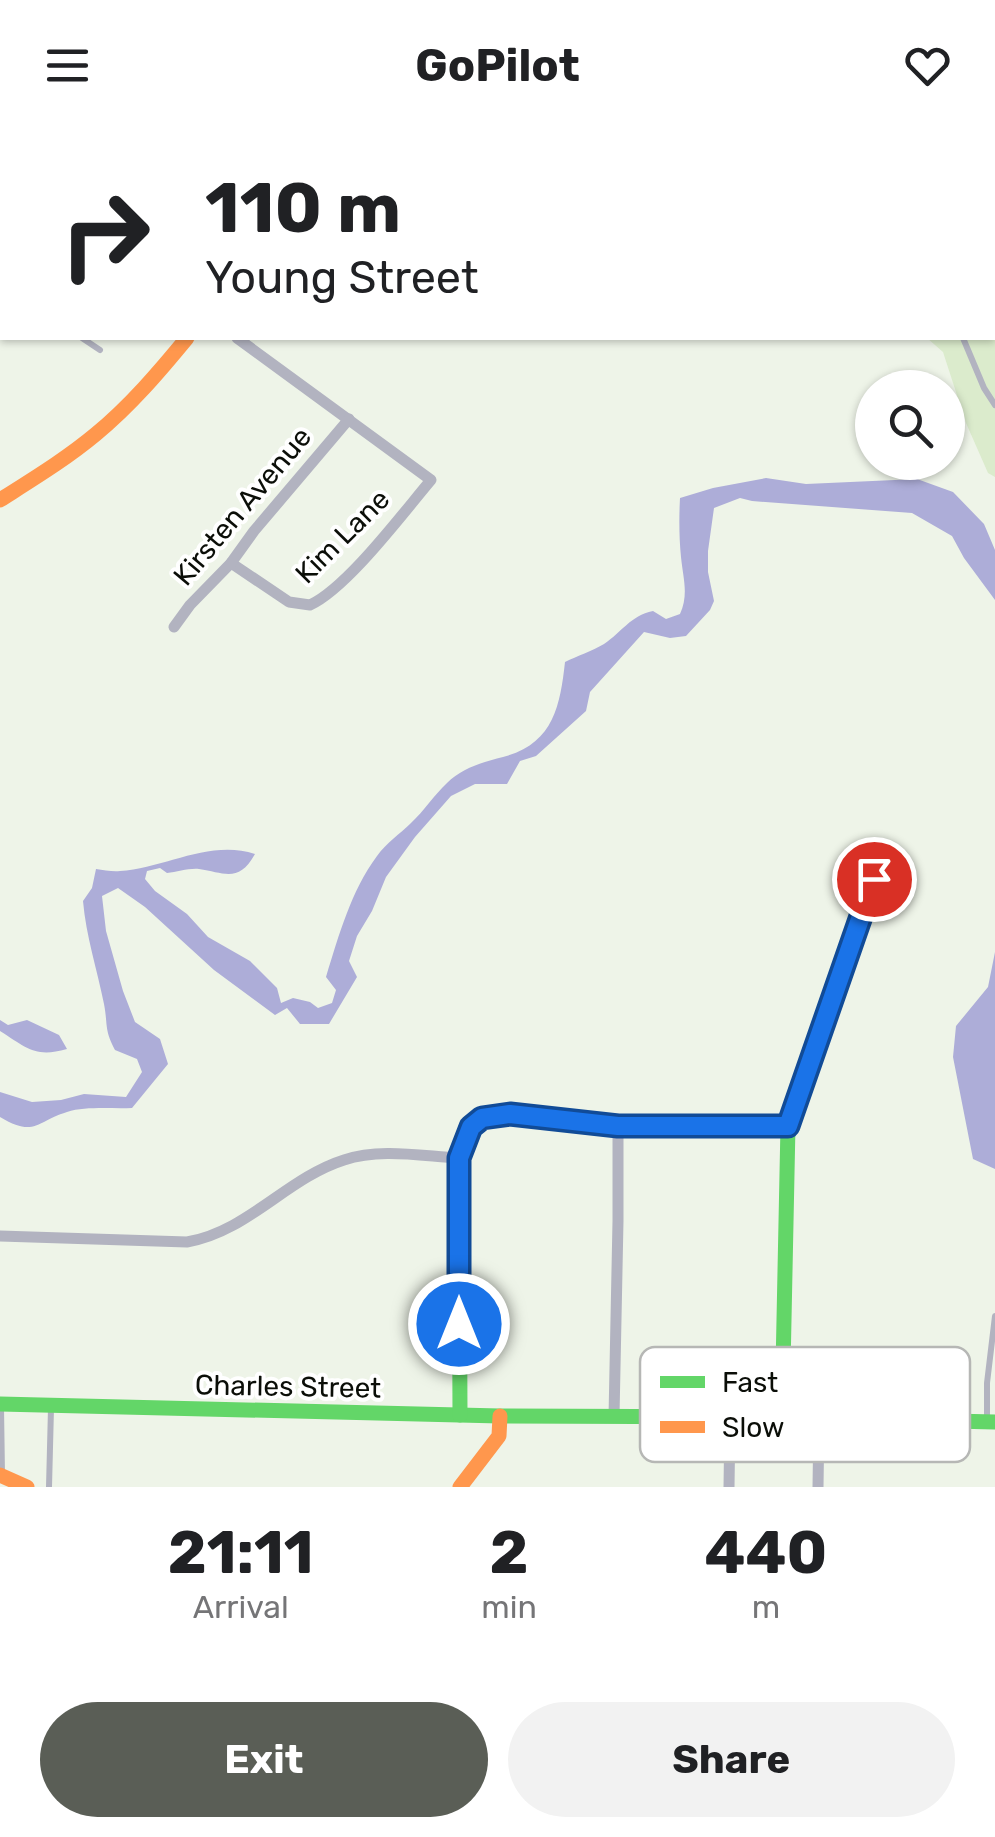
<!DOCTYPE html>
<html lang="en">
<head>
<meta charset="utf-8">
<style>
  body { margin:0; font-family:Rubik,sans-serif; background:#f2f2f2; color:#202124; height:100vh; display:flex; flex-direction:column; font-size:38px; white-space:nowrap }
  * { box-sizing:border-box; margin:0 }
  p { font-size:32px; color:#757577 }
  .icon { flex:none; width:55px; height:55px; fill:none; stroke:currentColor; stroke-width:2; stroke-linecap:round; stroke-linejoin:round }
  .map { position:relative; height:1357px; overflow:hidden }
  .drawer { display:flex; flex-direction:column; background:#fff; flex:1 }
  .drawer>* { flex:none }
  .guide { position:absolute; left:0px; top:0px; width:995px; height:210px; box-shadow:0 2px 8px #0004; background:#fff; color:#202124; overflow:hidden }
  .fabs { position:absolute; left:855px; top:240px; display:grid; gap:20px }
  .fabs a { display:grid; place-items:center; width:110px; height:110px; border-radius:50%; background:#fff; box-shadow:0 2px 8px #0004; font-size:50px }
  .pin { position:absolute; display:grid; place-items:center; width:85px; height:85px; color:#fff; margin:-42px; border:5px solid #fff; border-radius:50%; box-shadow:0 2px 10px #0007 }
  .me { position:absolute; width:110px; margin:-55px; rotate:0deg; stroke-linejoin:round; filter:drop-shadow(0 0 8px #0008) }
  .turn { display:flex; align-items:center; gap:35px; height:210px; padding:0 40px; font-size:45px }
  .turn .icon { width:130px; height:130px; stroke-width:2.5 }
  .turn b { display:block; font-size:70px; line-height:85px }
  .eta { display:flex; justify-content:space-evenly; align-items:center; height:170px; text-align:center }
  .eta b { font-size:60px; font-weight:700; line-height:70px }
  .primary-button { display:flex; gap:20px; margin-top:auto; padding:20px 40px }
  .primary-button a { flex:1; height:115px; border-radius:60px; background:#5a5e56; color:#fff; font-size:40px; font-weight:700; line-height:115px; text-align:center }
  .primary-button a+a { background:#f2f2f2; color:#202124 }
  header { display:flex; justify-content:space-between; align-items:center; height:130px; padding:0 40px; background:#fff; font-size:45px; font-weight:700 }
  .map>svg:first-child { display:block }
  .green { fill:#dbebcc }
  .water { fill:#adadd8 }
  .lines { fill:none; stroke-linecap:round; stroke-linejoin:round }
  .lane { stroke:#b2b3c0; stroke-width:6 }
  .street { stroke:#b2b3c0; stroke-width:11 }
  .fast { stroke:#63d668; stroke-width:15 }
  .slow { stroke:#ff974d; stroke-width:15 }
  .route-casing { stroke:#114b97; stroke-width:25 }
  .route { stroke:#1a73e8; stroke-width:18 }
  .labels { text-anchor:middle; stroke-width:8; stroke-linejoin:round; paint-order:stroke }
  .street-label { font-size:28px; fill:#0b0e08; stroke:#fff }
  .key { fill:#fff; stroke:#b6b7b5; stroke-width:2.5 }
  .key-label { font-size:28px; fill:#0b0e08 }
</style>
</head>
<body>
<header><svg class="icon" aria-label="menu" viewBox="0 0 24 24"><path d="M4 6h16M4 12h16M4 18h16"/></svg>GoPilot<svg class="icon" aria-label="heart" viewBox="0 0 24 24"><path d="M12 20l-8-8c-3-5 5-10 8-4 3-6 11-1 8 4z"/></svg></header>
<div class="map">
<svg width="995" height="1357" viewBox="0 0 995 1357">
  <rect width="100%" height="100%" fill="#eef4e8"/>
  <polygon class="green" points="912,0 995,0 995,347 988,343 966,293 943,222 927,208 992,208 992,2 910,2"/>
  <g class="water">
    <path d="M766 348 806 354 917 349 953 362 984 394 995 420V470L964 428 952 406 912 383 752 371 740 368 714 378 708 421V442L714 471 710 480 686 506 670 508 644 502 590 562 586 581 536 626 520 631 507 654H475L451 666 415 707 386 747 372 781 357 806 349 831 357 847 329 894H300L287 878 275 885 214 840 145 777 118 758 102 766 106 801 123 861 135 892 160 909 168 934 132 978C112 979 86 976 67 982 37 991 35 1008 0 987V962L32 972 61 970 84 964 126 967 142 942 137 929 115 920C104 899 108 895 104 874 97 839 86 806 83 771L92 758 96 739C104 740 113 742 120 741 165 738 210 709 255 724 239 753 225 743 199 739 189 738 177 742 167 743L160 738 147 741 145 749 155 761 187 784 208 807 250 831 277 858 281 873 293 868 310 872 318 878 332 873 336 860 326 847C339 805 351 761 377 726 386 713 400 704 411 693 424 681 434 665 447 653 462 638 483 632 503 627 553 614 560 577 565 532 577 526 592 521 604 514 622 502 630 486 653 481L666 489 680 484C689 464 683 448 681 427 679 407 679 387 680 368L713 358Z"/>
    <polygon points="995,822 995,1039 973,1029 953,927 956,896 988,857"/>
    <path d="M0 890 8 895 27 890 59 905 67 919C35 928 27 918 0 901Z"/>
  </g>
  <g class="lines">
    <g class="lane">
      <polyline points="413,2 415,0"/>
      <polyline points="550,2 552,0"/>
      <polyline points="957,2 959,0"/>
      <polyline points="992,114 995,115"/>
      <polyline points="82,208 100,220"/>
      <polyline points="963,208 984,258 995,275"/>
      <polyline points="1,1277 2,1344"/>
      <polyline points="987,1289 987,1253 995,1186"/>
      <polyline points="49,1357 51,1278"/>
    </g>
    <g class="street">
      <path d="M231 433 289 472 310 475C347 458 403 383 431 350L237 208"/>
      <polyline points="174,497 190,475 231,433 254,401 349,289"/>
      <path d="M0 1106 187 1112C247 1102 287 1048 344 1030 380 1018 421 1026 459 1028"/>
      <polyline points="614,1287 618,1091 618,996"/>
      <polyline points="729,1357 730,1287"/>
      <polyline points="818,1357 819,1288"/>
    </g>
    <g class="fast">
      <polyline points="359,2 361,0"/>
      <polyline points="0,1274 500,1286 782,1287 995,1292"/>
      <polyline points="460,1285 459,1028 471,997 482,988 496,985 550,987 618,996 788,995"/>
      <polyline points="782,1287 788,995 874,749"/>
    </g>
    <g class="slow">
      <path d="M0 370C33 349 66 329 96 304 130 276 159 242 187 208"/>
      <polyline points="0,1345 27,1357"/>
      <polyline points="460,1357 499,1306 500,1286"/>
    </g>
  </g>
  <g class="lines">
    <g class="route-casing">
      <polyline id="route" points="459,1194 459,1028 471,997 482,988 510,984 618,996 788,996 874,749"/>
    </g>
    <use href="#route" class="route"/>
  </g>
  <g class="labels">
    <g class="street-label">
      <text transform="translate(242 376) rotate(-50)" y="10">Kirsten Avenue</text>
      <text transform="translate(342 406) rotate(-45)" y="10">Kim Lane</text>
      <text transform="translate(288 1256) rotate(1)" y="10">Charles Street</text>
    </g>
  </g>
  <rect x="640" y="1217" width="330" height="115" rx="15" class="key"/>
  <rect x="660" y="1246" width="45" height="12" fill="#63d668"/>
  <rect x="660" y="1291" width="45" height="12" fill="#ff974d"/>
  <g class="key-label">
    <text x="722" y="1262">Fast</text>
    <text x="722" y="1307">Slow</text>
  </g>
</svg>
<div class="fabs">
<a><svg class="icon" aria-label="search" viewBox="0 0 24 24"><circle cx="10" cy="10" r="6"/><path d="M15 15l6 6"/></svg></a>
</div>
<div class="pin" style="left:874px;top:749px;background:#d93025"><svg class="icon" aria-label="arrive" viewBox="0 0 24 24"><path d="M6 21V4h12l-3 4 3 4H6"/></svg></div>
<svg class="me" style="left:459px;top:1194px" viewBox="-20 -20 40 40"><circle r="17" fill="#1a73e8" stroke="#fff" stroke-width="3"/><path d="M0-11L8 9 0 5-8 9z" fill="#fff"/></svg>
<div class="guide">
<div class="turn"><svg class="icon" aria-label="right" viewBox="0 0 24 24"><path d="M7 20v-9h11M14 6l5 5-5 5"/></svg><div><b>110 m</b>Young Street</div></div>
</div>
</div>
<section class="drawer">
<div class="eta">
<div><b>21:11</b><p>Arrival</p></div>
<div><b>2</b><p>min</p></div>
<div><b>440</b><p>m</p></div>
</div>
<div class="primary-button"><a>Exit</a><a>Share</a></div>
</section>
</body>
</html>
